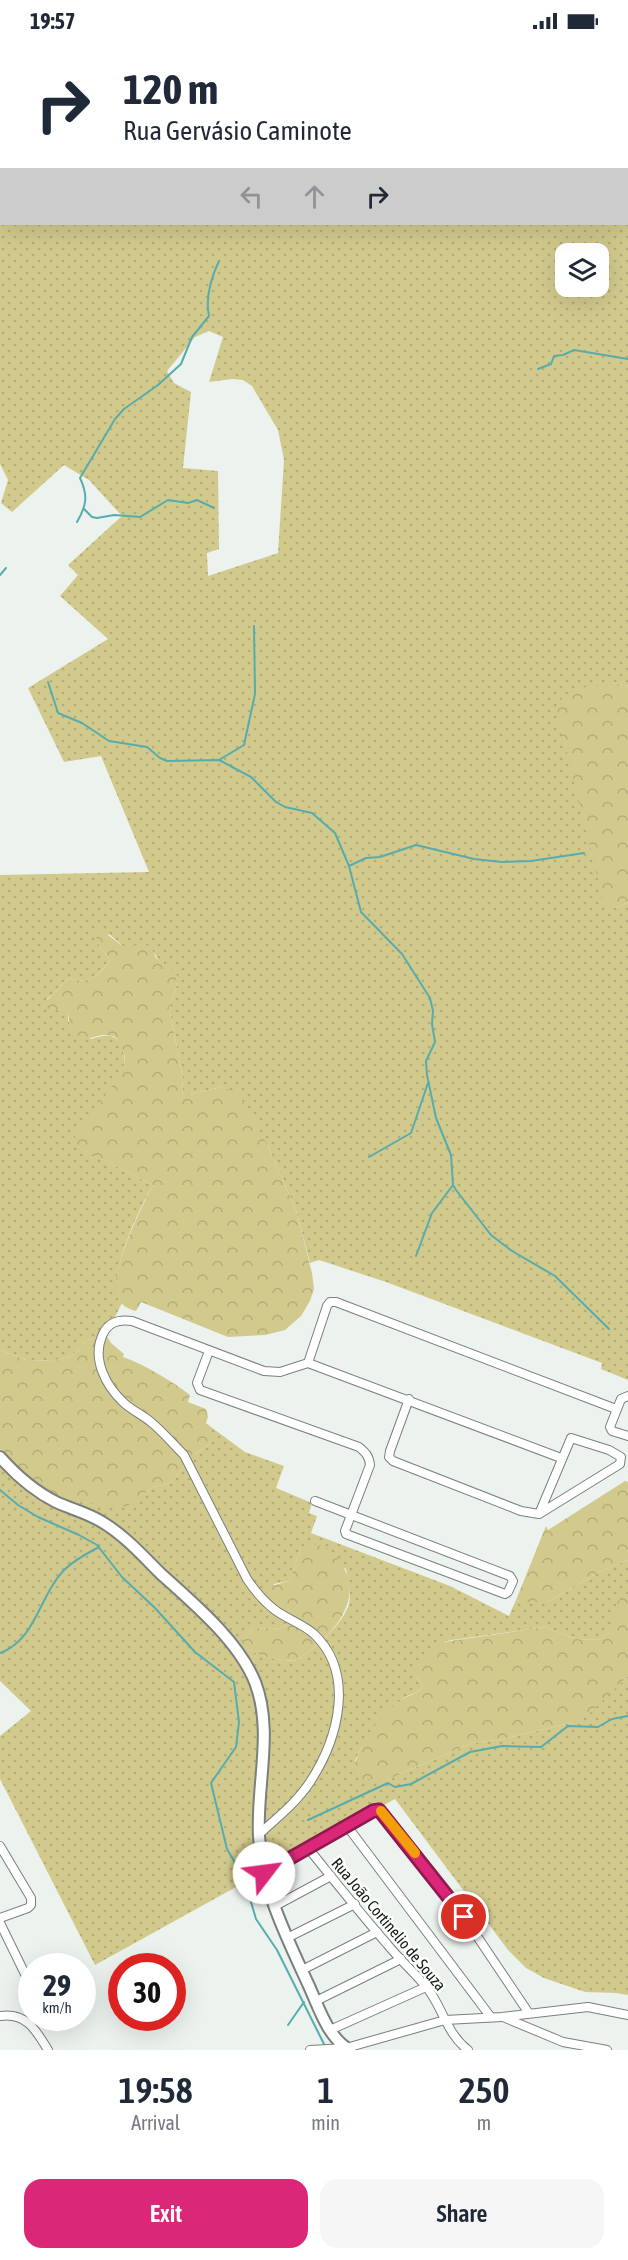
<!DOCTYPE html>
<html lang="en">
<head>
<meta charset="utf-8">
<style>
  body { margin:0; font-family:"Asap Condensed",sans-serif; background:#f6f6f7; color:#1f2937; height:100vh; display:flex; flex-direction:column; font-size:22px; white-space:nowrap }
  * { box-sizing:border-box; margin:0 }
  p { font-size:20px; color:#747a83 }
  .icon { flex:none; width:33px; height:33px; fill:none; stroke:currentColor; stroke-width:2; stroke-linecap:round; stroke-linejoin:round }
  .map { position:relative; height:2008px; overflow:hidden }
  .details { display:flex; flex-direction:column; background:#fff; flex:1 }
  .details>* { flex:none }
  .guide { position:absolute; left:0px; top:0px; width:628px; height:183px; box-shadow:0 6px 24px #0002; background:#fff; color:#1f2937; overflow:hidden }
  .fabs { position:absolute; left:555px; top:201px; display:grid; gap:12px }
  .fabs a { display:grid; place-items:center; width:54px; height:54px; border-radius:12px; background:#fff; box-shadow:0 6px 24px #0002; font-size:30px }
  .speed { position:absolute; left:18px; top:1911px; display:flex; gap:12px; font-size:30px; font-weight:700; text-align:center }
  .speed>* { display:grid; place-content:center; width:78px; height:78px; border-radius:50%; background:#fff; box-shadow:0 6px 24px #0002; line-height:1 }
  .speed small { font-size:15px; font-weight:400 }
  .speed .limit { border:9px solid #d22; background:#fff; color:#111 }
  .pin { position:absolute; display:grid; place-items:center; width:51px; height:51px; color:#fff; margin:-26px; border:3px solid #fff; border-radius:50%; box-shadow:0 2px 6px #0007 }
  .me { position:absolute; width:66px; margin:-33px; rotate:60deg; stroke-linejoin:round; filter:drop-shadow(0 0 4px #0008) }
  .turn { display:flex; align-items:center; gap:21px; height:126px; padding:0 24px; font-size:27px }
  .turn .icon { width:78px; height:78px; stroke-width:2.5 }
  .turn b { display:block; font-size:42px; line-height:51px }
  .lanes { display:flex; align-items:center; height:57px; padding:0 24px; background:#0003; justify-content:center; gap:30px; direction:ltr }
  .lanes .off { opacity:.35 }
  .eta { display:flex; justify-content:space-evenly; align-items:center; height:102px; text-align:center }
  .eta b { font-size:36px; font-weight:600; line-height:42px }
  .primary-button { display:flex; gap:12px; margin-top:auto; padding:12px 24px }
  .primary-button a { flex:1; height:69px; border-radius:18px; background:#db2777; color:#fff; font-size:24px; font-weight:600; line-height:69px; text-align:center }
  .primary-button a+a { background:#f6f6f7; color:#1f2937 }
  .status { display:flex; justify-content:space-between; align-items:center; height:42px; padding:0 30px; background:#fff; direction:ltr }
  .status svg { height:16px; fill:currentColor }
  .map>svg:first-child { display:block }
  .grass { fill:url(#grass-dots); fill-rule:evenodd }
  .forest { fill:url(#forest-crowns) }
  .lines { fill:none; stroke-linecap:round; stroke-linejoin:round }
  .stream { stroke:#57acae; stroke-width:2 }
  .street-casing { stroke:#7a807b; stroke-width:10 }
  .secondary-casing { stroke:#7a807b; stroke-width:14 }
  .street { stroke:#fff; stroke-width:8 }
  .secondary { stroke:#fff; stroke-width:10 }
  .route-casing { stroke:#8e194d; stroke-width:15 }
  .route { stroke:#db2777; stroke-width:10 }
  .slow { stroke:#f59e0b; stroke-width:10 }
  .labels { text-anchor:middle; stroke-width:5; stroke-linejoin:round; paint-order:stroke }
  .street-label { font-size:16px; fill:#171917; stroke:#fbfffb }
</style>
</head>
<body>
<div class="status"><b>19:57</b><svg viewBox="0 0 49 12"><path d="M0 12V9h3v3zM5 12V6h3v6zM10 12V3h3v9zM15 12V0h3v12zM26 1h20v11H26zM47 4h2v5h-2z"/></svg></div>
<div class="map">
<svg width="628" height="2008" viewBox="0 0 628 2008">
  <defs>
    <pattern id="grass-dots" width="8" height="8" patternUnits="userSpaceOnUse" patternTransform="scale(1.5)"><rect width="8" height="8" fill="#d2ca8d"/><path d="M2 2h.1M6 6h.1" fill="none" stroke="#b4ad79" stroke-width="1.8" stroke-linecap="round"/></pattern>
    <pattern id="forest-crowns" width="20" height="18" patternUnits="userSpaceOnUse" patternTransform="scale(1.5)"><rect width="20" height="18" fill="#d2ca8d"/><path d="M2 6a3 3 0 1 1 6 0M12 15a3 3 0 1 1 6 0" fill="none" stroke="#b4ad79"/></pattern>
  </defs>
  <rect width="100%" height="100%" fill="#ecf2ed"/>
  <g class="grass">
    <path d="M0 0 200 1 2 2V182H627V2L353 1 628 0V644L613 641 616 866 628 860V1338L601 1327 602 1321 386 1240 319 1218 310 1221 296 1168 268 1104 222 1045 190 1052 182 1058 183 1036 169 966 176 947 177 934C171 926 158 921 155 912L124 905 109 892 99 903 110 918C98 934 89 943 69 936 63 940 55 951 47 957L58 968 65 966 69 972 68 979 91 997C101 994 113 990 120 1001 123 1007 126 1017 124 1024 115 1047 86 1078 73 1102L153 1143C141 1163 102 1243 122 1261L106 1293 87 1298 71 1315 55 1318 29 1319 0 1308V833L149 830 101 714 64 720 28 646 108 597 60 554 78 533 68 523 122 474 89 438 64 423 12 470 1 461 8 438 0 422ZM566 212H598V244H566ZM209 289 223 295 209 340 232 337 243 338 252 344 278 388 284 418 278 511 208 534 207 511 219 507 218 429 183 426 191 350 174 341 167 329 195 295Z"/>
    <path d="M211 1385 245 1410 284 1424 276 1446 312 1461 309 1471 317 1474 311 1491 450 1544 509 1574 516 1558 520 1560H548L599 1530 628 1518V1553L626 1552 615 1574 608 1592 599 1598 575 1597 545 1585 445 1599 415 1633 423 1644C419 1652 411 1651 404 1656 382 1673 366 1693 355 1719L387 1738 472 1701 503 1697 570 1681 585 1673 628 1634V1953L616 1951 585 1950 544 1936 526 1926 508 1908 395 1757 95 1923 0 1737V1694L31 1669 0 1639V1418L61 1462 81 1460 126 1464 153 1445 168 1442 176 1435 189 1416 211 1401ZM301 1506 346 1527C348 1539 352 1553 348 1565 339 1586 314 1607 295 1619 279 1618 253 1615 242 1601L253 1586C266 1585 278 1591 288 1581L283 1576 274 1542 289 1539Z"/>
  </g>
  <g class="forest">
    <path d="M613 641 628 644V860L616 866H605L556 666C566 643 591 645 613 641Z"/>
    <path d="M100 887 124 905 145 902 152 907 156 916 174 928 177 934 176 947 169 966 183 1036 182 1057 190 1052 222 1045 238 1051 268 1104 296 1168 312 1231 314 1247 310 1259 301 1274 285 1288 265 1293 228 1295 141 1260 136 1269C129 1267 122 1264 118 1257 106 1236 142 1164 153 1143L72 1102 75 1095C85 1081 125 1031 125 1017 125 1014 123 1007 121 1004 119 1000 117 995 112 994 93 989 93 1005 69 988V972L65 967C57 968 49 971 44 962 46 959 66 938 69 936 88 943 99 934 110 918L99 903 95 892Z"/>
    <path d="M106 1293 111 1301 124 1312 123 1315C145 1323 172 1339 190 1353L188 1360 206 1367 208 1375 206 1381 211 1385V1401L189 1416 176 1435 168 1442 153 1445 126 1465 81 1460 61 1462 27 1449 0 1418 4 1410 0 1407V1308L29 1319 55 1318 71 1315 87 1298Z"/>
    <polygon points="625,1439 628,1440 628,1518 599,1530 548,1560 520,1560 516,1558 546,1484 548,1488"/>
    <path d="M306 1502C320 1501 330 1506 338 1517 370 1558 329 1597 295 1619 278 1618 252 1615 242 1601L253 1586C266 1585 278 1591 288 1581L264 1556C269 1542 277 1543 289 1539L301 1506Z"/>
    <path d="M626 1552 628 1553V1634L589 1672 570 1681 503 1697 472 1701 387 1738 362 1737 353 1730C359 1702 376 1676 400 1659 407 1653 419 1652 423 1644L415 1633 416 1625 436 1601 545 1585 575 1597 599 1598 608 1592 617 1560Z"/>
  </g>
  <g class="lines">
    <g class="stream">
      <polyline points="627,103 628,103"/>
      <polyline points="538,327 551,322 554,314 563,313 574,308 628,317"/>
      <polyline points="84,467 92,475 97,476 114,473 140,475 168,458 188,461 197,458 214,466"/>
      <path d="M77 480C87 463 88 453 80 436L115 377 124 367 158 343 181 322 192 295 209 274C205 255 211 236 219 219"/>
      <polyline points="0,533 6,526"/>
      <polyline points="48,640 58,671 82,681 109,699 147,705 160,716 167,719 219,718 251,735 276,760 285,765 312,771 335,791 349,824 361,870 402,912 430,956 433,969 432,982 435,1000 426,1019 427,1033 436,1076 451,1113 453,1143 456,1148 491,1193 512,1209 555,1234 609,1287"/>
      <polyline points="219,718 244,703 255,652 254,584"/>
      <polyline points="349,824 366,816 380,815 416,803 474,817 502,820 531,819 584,811"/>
      <polyline points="369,1115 411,1091 428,1041"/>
      <polyline points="416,1214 432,1171 453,1143"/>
      <polyline points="0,1448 18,1463 38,1475 79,1493 97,1503 122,1535 155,1566 195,1610 234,1640 239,1680 236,1705 211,1741 227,1807 244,1836 256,1877 277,1908 324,2002"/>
      <path d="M0 1611C36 1598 39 1554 64 1528 74 1518 86 1512 99 1505"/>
      <polyline points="308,1778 388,1741 395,1745 411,1742 470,1710 502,1704 541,1705 568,1684 598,1685 612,1677 628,1674"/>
      <polyline points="235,1820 246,1814"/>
      <polyline points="288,1983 304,1960"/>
    </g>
    <g class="street-casing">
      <g id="street">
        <polyline points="202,0 203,2"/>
        <polyline points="258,0 258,2"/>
        <polyline points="303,2 303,0"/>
        <polyline points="352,2 352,0"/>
        <path d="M209 1309 197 1341 200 1348 359 1405C366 1411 369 1414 370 1423L345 1489 346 1492 505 1552 508 1550 513 1539 510 1534 315 1459"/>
        <polyline points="308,1321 327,1264 330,1260 336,1260 616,1367"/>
        <polyline points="308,1321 561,1416"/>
        <polyline points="628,1354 621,1357 610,1385 612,1389 628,1394"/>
        <polyline points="409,1357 390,1409 389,1415 393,1419 521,1469 539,1472 620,1422 621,1415 609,1408 571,1396 539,1472"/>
        <polyline points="347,1784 490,1974"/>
        <path d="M259 1792C277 1776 297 1760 310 1740 338 1697 356 1632 314 1592 303 1582 287 1577 275 1568 263 1559 255 1549 247 1537L184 1413C173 1402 163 1390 151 1380 142 1373 132 1368 124 1361 106 1344 92 1318 102 1294 108 1280 118 1277 132 1279L264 1329 280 1330 308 1321"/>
        <polyline points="0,1804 31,1856 31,1863 28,1866 0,1876"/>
        <path d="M308 1806C334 1838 360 1871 387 1902 400 1918 415 1931 428 1947 443 1967 447 1992 468 2008"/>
        <polyline points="264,1831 373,1769 379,1768 454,1860 528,1970"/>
        <polyline points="275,1864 331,1834"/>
        <polyline points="0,1881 26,1934 32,1952"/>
        <polyline points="287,1896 355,1862"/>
        <polyline points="302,1928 377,1890"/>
        <polyline points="316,1959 401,1917"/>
        <path d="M0 1974C26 1970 36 1988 48 2008"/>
        <polyline points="503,1975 563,2000 607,2008"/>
        <polyline points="330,1988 426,1945"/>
        <polyline points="310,2008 346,2006 445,1978 502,1975 588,1965 628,1973"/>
      </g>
    </g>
    <g class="secondary-casing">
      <path id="secondary" d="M0 1415C16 1433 34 1449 56 1460 71 1467 88 1471 102 1480 124 1493 142 1513 160 1531 193 1561 238 1598 255 1640 274 1689 256 1744 259 1794 262 1847 287 1896 309 1944 319 1966 328 1996 350 2008"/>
    </g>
    <use href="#street" class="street"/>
    <use href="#secondary" class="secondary"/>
  </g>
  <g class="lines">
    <g class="route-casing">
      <polyline id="route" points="264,1831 373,1769 379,1768 464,1875"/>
    </g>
    <use href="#route" class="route"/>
    <polyline class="slow" points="381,1769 415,1811"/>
  </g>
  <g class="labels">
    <g class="street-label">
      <text transform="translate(389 1882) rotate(50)" y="6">Rua João Cortinelio de Souza</text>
    </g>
  </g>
</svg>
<div class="fabs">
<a><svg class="icon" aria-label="layers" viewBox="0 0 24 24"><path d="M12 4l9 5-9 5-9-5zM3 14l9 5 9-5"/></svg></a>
</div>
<div class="speed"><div>29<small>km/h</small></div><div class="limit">30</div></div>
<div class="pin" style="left:464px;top:1875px;background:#d93025"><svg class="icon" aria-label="arrive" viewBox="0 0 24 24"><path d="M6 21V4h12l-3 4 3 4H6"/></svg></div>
<svg class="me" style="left:264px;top:1831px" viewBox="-20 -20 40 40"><circle r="19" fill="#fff"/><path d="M0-13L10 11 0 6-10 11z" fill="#db2777"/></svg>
<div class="guide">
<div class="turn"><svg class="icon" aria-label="right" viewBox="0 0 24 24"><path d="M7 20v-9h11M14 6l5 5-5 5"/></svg><div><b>120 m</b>Rua Gervásio Caminote</div></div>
<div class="lanes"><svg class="icon off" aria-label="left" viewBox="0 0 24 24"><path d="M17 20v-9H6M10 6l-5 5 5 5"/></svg><svg class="icon off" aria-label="ahead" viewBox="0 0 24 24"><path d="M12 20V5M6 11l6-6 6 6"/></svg><svg class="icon" aria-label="right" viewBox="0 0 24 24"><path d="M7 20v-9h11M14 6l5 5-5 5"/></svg></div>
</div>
</div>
<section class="details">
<div class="eta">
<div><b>19:58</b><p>Arrival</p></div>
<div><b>1</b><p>min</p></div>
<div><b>250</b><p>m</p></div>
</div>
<div class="primary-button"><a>Exit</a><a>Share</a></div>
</section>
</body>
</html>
